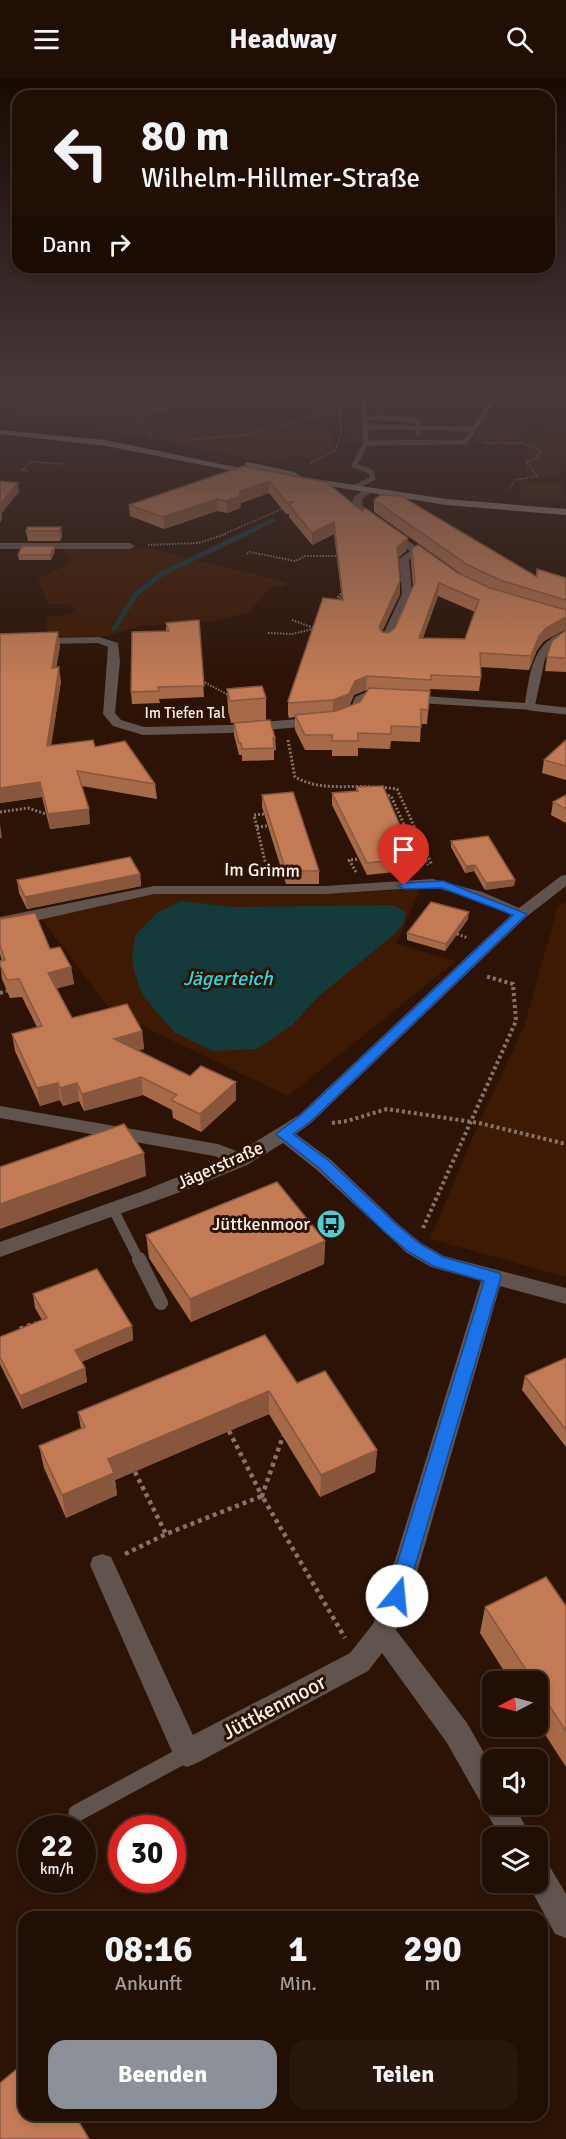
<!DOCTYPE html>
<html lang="de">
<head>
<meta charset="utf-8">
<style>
  body { margin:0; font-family:Signika,sans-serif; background:#29170e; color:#f1f3f6; height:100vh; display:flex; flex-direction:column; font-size:22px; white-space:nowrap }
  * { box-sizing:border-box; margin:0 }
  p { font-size:20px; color:#a29c9a }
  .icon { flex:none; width:33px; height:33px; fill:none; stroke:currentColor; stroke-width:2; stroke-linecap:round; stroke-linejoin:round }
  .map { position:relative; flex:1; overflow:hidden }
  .details { position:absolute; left:18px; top:1833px; width:530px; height:210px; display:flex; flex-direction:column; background:#210e04; border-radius:18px; box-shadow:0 3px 9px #0003,0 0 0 2px #3e2e26 }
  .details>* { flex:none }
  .hud { position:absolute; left:12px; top:12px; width:543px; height:183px; border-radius:18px; box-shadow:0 3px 9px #0003,0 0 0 2px #3e2e26; background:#210e04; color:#f1f3f6; overflow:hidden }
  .needle { width:39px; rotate:264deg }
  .controls { position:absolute; left:482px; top:1593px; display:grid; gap:12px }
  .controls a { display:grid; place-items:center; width:66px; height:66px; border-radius:12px; background:#210e04; box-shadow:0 3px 9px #0003,0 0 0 2px #3e2e26; font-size:30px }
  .speed { position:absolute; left:18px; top:1737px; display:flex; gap:12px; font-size:30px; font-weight:700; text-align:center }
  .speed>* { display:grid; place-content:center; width:78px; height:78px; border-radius:50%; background:#210e04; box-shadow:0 3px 9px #0003,0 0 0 2px #3e2e26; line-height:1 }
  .speed small { font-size:15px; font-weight:400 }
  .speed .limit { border:9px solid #d22; background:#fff; color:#111 }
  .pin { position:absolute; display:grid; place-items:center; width:51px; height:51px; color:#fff; margin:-62px -26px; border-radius:50% 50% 50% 0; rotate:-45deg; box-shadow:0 0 6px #0007 }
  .pin .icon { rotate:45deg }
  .me { position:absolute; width:66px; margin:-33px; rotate:17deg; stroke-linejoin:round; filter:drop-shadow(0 0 4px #0008) }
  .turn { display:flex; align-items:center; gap:21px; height:126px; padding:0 30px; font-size:27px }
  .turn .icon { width:78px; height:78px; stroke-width:2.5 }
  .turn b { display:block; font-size:42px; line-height:51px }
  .then { display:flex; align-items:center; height:57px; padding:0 30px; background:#0003; gap:12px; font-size:22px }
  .eta { display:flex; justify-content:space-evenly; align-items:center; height:102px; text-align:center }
  .eta b { font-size:36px; font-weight:700; line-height:42px }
  .primary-button { display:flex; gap:12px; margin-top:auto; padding:12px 30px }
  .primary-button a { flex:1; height:69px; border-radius:18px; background:#8c9099; color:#fff; font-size:24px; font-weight:700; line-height:69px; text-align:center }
  .primary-button a+a { background:#29170e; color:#f1f3f6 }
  header { display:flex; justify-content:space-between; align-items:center; height:78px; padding:0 30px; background:#210e04; font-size:27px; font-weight:700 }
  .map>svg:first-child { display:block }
  .green { fill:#3e1a05 }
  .water { fill:#153a3b }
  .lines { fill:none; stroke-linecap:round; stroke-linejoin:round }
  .stream-far1 { stroke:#153a3b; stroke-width:4 }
  .stream { stroke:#153a3b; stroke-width:5 }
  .path-far5 { stroke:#867369; stroke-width:1.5; stroke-dasharray:1.5 1.5; stroke-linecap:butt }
  .path-far4 { stroke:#867369; stroke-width:2; stroke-dasharray:1.5 1.5; stroke-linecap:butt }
  .path-far3 { stroke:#867369; stroke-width:3; stroke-dasharray:2 2; stroke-linecap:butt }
  .path-far2 { stroke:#867369; stroke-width:4; stroke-dasharray:3 3; stroke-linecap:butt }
  .path-far1 { stroke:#867369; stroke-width:4.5; stroke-dasharray:4 4; stroke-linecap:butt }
  .path { stroke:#867369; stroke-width:6; stroke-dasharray:4.5 4.5; stroke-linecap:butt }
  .lane-far4 { stroke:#61534d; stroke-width:5 }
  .lane-far3 { stroke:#61534d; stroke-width:7 }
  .lane-far2 { stroke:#61534d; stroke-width:10 }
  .lane-far1 { stroke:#61534d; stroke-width:14 }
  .lane { stroke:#61534d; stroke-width:17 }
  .street { fill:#61534d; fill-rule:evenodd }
  .secondary { fill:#897469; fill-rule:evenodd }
  .wall { fill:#a76a49; fill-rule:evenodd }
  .shaded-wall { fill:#88563c }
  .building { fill:#c27b55; stroke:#88563c; stroke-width:1.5; fill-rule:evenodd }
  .route { fill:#1a73e8; stroke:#114b97; stroke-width:1.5 }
  .labels { text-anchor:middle; stroke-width:6; stroke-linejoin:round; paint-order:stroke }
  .far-street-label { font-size:15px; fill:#fdf2ec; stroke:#2c1306 }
  .street-label { font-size:18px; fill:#fdf2ec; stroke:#2c1306 }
  .poi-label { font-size:18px; fill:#fdf2ec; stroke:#2c1306; text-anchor:end }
  .water-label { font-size:20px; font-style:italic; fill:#23dbe0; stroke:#2c1306 }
  .near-street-label { font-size:21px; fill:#fdf2ec; stroke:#2c1306 }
</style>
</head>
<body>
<header><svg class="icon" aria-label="menu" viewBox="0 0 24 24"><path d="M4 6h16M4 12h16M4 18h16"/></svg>Headway<svg class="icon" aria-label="search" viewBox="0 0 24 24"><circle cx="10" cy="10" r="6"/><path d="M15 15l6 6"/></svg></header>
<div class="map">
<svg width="566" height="2061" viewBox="0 0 566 2061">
  <rect width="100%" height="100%" fill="#2c1306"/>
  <g class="green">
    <polygon points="0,311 335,311 336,338 331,372 313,381 293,376 271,386 155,361 99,353 0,344"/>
    <polygon points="344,311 359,311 364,363 343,364 346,343"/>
    <polygon points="371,311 493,311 466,349 423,348 423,343 417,340 375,338"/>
    <polygon points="507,311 556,311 523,340 537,350 566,320 566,359 545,358 536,350 526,360 526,366 471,363"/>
    <polygon points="528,360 566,360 566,387 558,387 562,400 525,398"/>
    <polygon points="520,404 563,405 566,422 521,421"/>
    <polygon points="147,470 264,498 288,506 284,509 272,508 247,535 215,543 141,548 107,558 48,559 46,539 70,537 75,530 68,526 48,526 38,501 71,485 63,472"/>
    <polygon points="420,811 396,866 456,883 288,1018 111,933 41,840 156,814 316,816"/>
    <polygon points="566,823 566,1199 430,1161 479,1045 524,949 558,828"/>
  </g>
  <polygon class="water" points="181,823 235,829 392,827 406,834 404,844 397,854 318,919 292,947 257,971 213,973 174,954 143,918 135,896 132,879 136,856 157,835"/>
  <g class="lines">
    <polyline class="stream-far1" points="242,457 274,442"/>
    <polyline class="stream" points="114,551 136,516 163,495 245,456"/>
    <g class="path-far5">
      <polyline points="76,311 122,325 157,327"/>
      <polyline points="119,311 122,325"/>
      <path d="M255 311C274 330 310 330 335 332"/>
      <polyline points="23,313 59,317 61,325"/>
      <polyline points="230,321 261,320"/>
      <polyline points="127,331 150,353 149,359"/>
      <path d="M18 338C83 335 187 338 245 311"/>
      <polyline points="138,340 166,330"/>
      <polyline points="186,362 245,357 341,332"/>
      <polyline points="483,365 522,365 541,373 538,379 526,384 538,398 515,402 509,412"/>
      <polyline points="311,385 336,372 341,355 340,311"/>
      <polyline points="28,393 22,392 31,384 66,386"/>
      <polyline points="222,457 286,429"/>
    </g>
    <g class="path-far4">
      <polyline points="148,467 198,465 226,456"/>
      <polyline points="247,476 250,474 295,483 306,478 337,478"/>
      <polyline points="341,520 338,519 343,513"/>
      <polyline points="292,542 314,550"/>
      <polyline points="268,555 292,556 317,550"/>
      <polyline points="199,604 204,604 230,618"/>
    </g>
    <g class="path-far3">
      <path d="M288 662 295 699C320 713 346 707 373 709"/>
      <polyline points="381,709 397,711 432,787"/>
      <polyline points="384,717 391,718 421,784 426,783 428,787"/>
      <polyline points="0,734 28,730 46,736"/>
      <polyline points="264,736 254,737 268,796"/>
      <polyline points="257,749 268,748"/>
      <polyline points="356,794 349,782 359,781"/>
      <polyline points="457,856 468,860"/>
    </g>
    <g class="path-far2">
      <polyline points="0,915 7,913"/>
      <polyline points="332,1045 347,1043 387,1031 479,1045 566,1066"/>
      <polyline points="423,1150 516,943 513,906 485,898"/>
    </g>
    <g class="path-far1">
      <polyline points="20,1256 17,1252 36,1245"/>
      <polyline points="229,1353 262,1418 283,1358"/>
      <polyline points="135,1394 166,1456"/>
      <polyline points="125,1476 166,1456 262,1418 345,1560"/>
    </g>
    <polyline class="path" points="482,1643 492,1638"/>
    <g class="lane-far4">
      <polyline points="365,339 415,342 418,344 418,355"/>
      <polyline points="366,349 473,351"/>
      <polyline points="366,365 465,364 501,311"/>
      <polyline points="354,410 373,400 371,394 354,387 366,365 363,311"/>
    </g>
    <polyline class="lane-far3" points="530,629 566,633"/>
    <polyline class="lane-far2" points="113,1131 139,1182"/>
    <polyline class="lane-far1" points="139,1181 161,1225"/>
    <polyline class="lane" points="77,1735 186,1676"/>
    <g class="street">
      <polygon points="0,311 11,311 0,314"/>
      <polygon points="365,411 373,413 362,421 363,429 438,485 429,487 416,477 409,482 412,516 392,563 386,566 380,563 402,516 399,481 410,473 356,433 351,426 355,418"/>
      <polygon points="0,465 130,465 135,468 130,471 0,471"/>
      <path d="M566 553V561L548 575 545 581 534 632 368 622 364 624 359 637 335 646 229 655 143 657 113 648 103 636 108 569 98 565 0 567V561L99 559 118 565 120 583 115 635 121 642 144 649 229 647 333 638 350 632 355 619 366 614 525 625C530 595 532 564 566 553Z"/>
      <polygon points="566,797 566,808 526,839 311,1045 296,1056 331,1082 398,1146 421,1165 444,1178 566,1210 566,1226 500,1208 410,1518 396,1552 467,1645 492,1689 492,1726 514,1726 531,1760 501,1760 447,1665 382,1575 368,1593 197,1685 187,1689 177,1685 90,1487 93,1479 102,1476 111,1479 193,1657 350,1575 373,1546 384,1518 481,1203 431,1189 407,1175 317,1092 283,1065 247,1087 186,1112 0,1179 0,1164 143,1113 222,1081 214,1078 0,1040 0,1028 218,1066 239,1074 299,1037 511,837 472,820 433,809 325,816 154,816 21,846 0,849 0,839 154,808 325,808 433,801 482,814 519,830 561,798"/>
      <polygon points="537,1779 547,1784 566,1816 566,1860 555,1856 527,1804 537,1804"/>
    </g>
    <g class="secondary">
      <polygon points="0,352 106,362 263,395 259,398 106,368 0,356"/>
      <polygon points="248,384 294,394 302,399 446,421 566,431 566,437 446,427 298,403 288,398 245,389 245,385"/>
    </g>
  </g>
  <g class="wall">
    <path d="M243 388 407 472 398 480 400 503V516L382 553 388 555 395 550 413 508 411 483 412 471 464 498 374 434V422L536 499 537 491 566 500V551L544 563 537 572 529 592 480 589 481 599 479 613 430 611 427 646H421L420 664 391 663 390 671 358 670V678H332V672H305L295 652V639L289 640 288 637V623L342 522 334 456 312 467 289 439V436H286L269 415 241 425 240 430 227 435 217 433 164 451 130 438 129 427ZM438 518 475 534 465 561 423 560ZM366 612H368L360 624 349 629 354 617Z"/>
    <polygon points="61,449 62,459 60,463 28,463 26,453"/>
    <polygon points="55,468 55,473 51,482 19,482 18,477"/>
    <polygon points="199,542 204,619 159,621 160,625 132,626 131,614 166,553 166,545"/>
    <polygon points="566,552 566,594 545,593 547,579"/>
    <polygon points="60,568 56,589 61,603 51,667 95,669 155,706 157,721 82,708 90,746 50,751 42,719 0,725"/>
    <polygon points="227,611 266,620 266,642 231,645 228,633"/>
    <polygon points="234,645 275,660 276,672 274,672 274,682 242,683 242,677 239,677 234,657"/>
    <polygon points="566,662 566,702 542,695 544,682"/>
    <polygon points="356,709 414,780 413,792 367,797 332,727 332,715 356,713"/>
    <polygon points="262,717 319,793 319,806 286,806 262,729"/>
    <polygon points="566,717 566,745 551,737 553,724"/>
    <polygon points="451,763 515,802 514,808 485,812 474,793 465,795 451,769"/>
    <polygon points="140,796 141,808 27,831 19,815 17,802"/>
    <polygon points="0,841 50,871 71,889 74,906 57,910 72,940 142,953 144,971 138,972 236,1022 201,1054 173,1040 172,1032 143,1017 84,1033 79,1023 63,1028 60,1022 40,1028 15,973 12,956 37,949 22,919 10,920 2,901 0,883 2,883 0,876"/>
    <polygon points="468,841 445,873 407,862 407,855"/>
    <polygon points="146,1157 325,1163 324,1186 191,1244 149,1180"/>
    <polygon points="33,1216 132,1248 133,1262 81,1284 85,1290 87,1304 22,1331 0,1286 0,1259 42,1242 35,1230"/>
    <polygon points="566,1280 566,1369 522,1312 525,1298"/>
    <polygon points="297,1305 377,1372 375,1394 320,1419 269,1336 115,1402 117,1417 66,1440 44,1390 39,1368 81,1351 78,1334"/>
    <polygon points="566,1528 566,1689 537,1644 537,1604 511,1604 480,1555 485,1529"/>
  </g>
  <g class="shaded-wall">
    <polygon points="269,403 269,415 241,425 240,430 227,435 226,423 240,413"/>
    <polygon points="18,405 19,414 2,435 2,441 0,445 0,426"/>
    <polygon points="217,421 217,433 164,451 163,439"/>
    <polygon points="334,444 334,456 312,467 312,455"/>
    <polygon points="61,449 62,459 60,463 59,453"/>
    <polygon points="408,460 407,472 397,481 397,469"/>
    <polygon points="55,468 55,473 51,482 50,477"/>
    <polygon points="400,503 400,516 378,562 379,549"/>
    <polygon points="439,505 438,518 418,573 419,560"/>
    <polygon points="566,539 566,551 544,563 537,572 529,592 531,578 539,558 546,550"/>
    <polygon points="58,554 60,568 54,604 52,590"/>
    <polygon points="59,589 61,603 49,682 47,668"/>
    <polygon points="367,598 366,612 354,617 348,630 333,636 333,622 355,603"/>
    <polygon points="40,704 42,719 0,725 0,710"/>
    <polygon points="89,731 90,746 50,751 48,736"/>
    <polygon points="0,746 2,760 0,760"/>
    <polygon points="475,787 474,793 465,795 466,788"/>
    <polygon points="140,796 141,808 27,831 25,819"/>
    <polygon points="515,802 514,808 485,812 486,805"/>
    <polygon points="469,834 468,841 445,873 446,866"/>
    <polygon points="71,889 74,906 51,912 48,895"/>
    <polygon points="142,953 144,971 116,978 114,961"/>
    <polygon points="141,999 143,1017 84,1033 82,1016"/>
    <polygon points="236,1004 236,1022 201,1054 200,1036"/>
    <polygon points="58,1005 60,1022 40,1028 37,1010"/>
    <polygon points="77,1005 79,1023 63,1028 60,1010"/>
    <polygon points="144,1075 146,1098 0,1151 0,1126"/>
    <polygon points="325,1163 324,1186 191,1244 190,1221"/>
    <polygon points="132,1248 133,1262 77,1286 75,1272"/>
    <polygon points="85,1290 87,1304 22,1331 20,1318"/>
    <polygon points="269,1313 269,1336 115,1402 117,1417 66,1440 62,1417 108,1381"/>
    <polygon points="377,1372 375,1394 320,1419 321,1397"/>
  </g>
  <g class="building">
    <path d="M243 388 326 404 362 433 365 430 408 460 397 469 400 503 379 549 382 554 388 555 395 550 415 504 412 471 418 467 458 495 490 510 566 532V539L546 550 539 558 531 578 480 575 481 599 431 597V602L367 598 355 603 349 616 333 622 289 625 288 623 323 520 343 522 334 444 312 455 289 427 293 424H286L269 403 240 413V418L226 423 217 421 163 439 129 427ZM439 505 479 522 465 561 419 560Z"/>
    <polygon points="0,403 18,405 0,426"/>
    <polygon points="380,417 401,418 537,499 537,491 566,500 566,522 500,502 468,487 374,422"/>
    <polygon points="28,449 61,449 59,453 26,453"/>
    <polygon points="22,468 55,468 50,477 18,477"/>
    <polygon points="199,542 204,608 158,609 159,613 131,614 132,554 169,553 166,545"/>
    <polygon points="566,552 566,580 547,579 552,563"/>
    <polygon points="58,554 52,590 59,589 47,668 93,662 95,669 125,663 155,706 77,693 89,731 48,736 40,704 0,710 0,556"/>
    <polygon points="262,608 266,620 230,623 227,611"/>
    <polygon points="369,610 430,613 428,632 421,631 421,649 391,648 391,656 358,655 358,663 332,663 332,657 305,657 295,637 336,633 360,624"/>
    <polygon points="270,642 275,660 273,660 274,670 242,671 241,665 239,665 234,645"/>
    <polygon points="566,662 566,688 544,682"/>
    <polygon points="383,708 414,780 367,785 332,715 358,713 356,709"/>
    <polygon points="293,714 319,793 286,793 262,717"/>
    <polygon points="566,717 566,731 553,724"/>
    <polygon points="488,758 515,802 486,805 475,787 466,788 451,763"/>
    <polygon points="130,779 140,796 25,819 17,802"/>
    <polygon points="431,824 469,834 446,866 407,855"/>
    <polygon points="35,835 50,871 60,869 71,889 48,895 72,940 127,926 142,953 114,961 190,998 201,988 236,1004 200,1036 171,1022 177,1017 141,999 82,1016 77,1005 60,1010 58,1005 37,1010 12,956 42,948 19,901 7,902 0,887 0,883 5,882 0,867 0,841"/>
    <polygon points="124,1046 144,1075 0,1126 0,1089"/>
    <polygon points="277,1104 325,1163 190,1221 146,1157"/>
    <polygon points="97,1191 132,1248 75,1272 85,1290 20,1318 0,1279 0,1259 47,1240 33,1216"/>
    <polygon points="265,1257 297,1305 325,1293 377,1372 321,1397 269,1313 108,1381 114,1395 62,1417 39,1368 85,1349 78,1334"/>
    <polygon points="566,1280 566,1352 525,1298"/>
    <polygon points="546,1499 566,1528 566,1653 537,1609 537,1604 534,1604 485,1529"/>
    <polygon points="24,1985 24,2037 75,2037 89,2061 0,2061 0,2005"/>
  </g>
  <linearGradient id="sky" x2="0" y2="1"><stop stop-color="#180a03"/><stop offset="0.52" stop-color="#45393b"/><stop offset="1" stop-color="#45393b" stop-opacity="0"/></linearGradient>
  <rect width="566" height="600" fill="url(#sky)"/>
  <polygon class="route" points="443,803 527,836 310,1044 293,1056 329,1083 397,1147 420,1166 443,1179 499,1195 501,1199 406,1518 404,1525 397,1527 390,1525 387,1518 484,1203 433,1188 409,1174 386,1155 319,1090 276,1056 300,1038 513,837 442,810 404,811 398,808 404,805"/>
  <defs>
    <g id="bus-disc" transform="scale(1.5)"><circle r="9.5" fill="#52ccd0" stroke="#2c1306"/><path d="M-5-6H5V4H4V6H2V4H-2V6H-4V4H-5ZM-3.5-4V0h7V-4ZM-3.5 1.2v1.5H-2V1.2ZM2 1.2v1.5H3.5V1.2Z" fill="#111"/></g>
  </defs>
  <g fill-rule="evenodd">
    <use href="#bus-disc" x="331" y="1146"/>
  </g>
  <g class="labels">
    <g class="far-street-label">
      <text x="185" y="640">Im Tiefen Tal</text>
    </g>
    <g class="street-label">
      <text transform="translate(262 792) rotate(1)" y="6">Im Grimm</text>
      <text transform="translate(220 1087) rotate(-24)" y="6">Jägerstraße</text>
    </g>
    <g class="poi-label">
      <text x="310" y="1152">Jüttkenmoor</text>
    </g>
    <g class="water-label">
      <text x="228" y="907">Jägerteich</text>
    </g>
    <g class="near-street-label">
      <text transform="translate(274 1629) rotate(-28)" y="7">Jüttkenmoor</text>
    </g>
  </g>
</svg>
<div class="controls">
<a><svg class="needle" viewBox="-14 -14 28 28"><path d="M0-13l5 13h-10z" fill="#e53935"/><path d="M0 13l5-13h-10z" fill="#a29c9a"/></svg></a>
<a><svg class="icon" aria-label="sound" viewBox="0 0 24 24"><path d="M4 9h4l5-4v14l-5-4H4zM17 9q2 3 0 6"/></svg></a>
<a><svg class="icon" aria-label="layers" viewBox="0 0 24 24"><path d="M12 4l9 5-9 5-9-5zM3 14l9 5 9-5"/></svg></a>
</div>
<div class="speed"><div>22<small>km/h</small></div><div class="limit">30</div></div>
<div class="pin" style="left:404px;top:808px;background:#d93025"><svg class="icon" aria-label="arrive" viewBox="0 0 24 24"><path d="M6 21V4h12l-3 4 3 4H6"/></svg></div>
<svg class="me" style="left:397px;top:1518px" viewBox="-20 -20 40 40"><circle r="19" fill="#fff"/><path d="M0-13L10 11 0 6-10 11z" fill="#1a73e8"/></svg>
<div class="hud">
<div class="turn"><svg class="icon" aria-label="left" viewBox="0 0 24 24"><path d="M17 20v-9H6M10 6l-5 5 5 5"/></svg><div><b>80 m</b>Wilhelm-Hillmer-Straße</div></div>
<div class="then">Dann<svg class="icon" aria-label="right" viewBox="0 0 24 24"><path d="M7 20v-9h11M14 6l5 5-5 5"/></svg></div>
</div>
<section class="details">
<div class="eta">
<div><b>08:16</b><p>Ankunft</p></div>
<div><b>1</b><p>Min.</p></div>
<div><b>290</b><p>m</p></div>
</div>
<div class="primary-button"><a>Beenden</a><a>Teilen</a></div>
</section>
</div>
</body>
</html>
